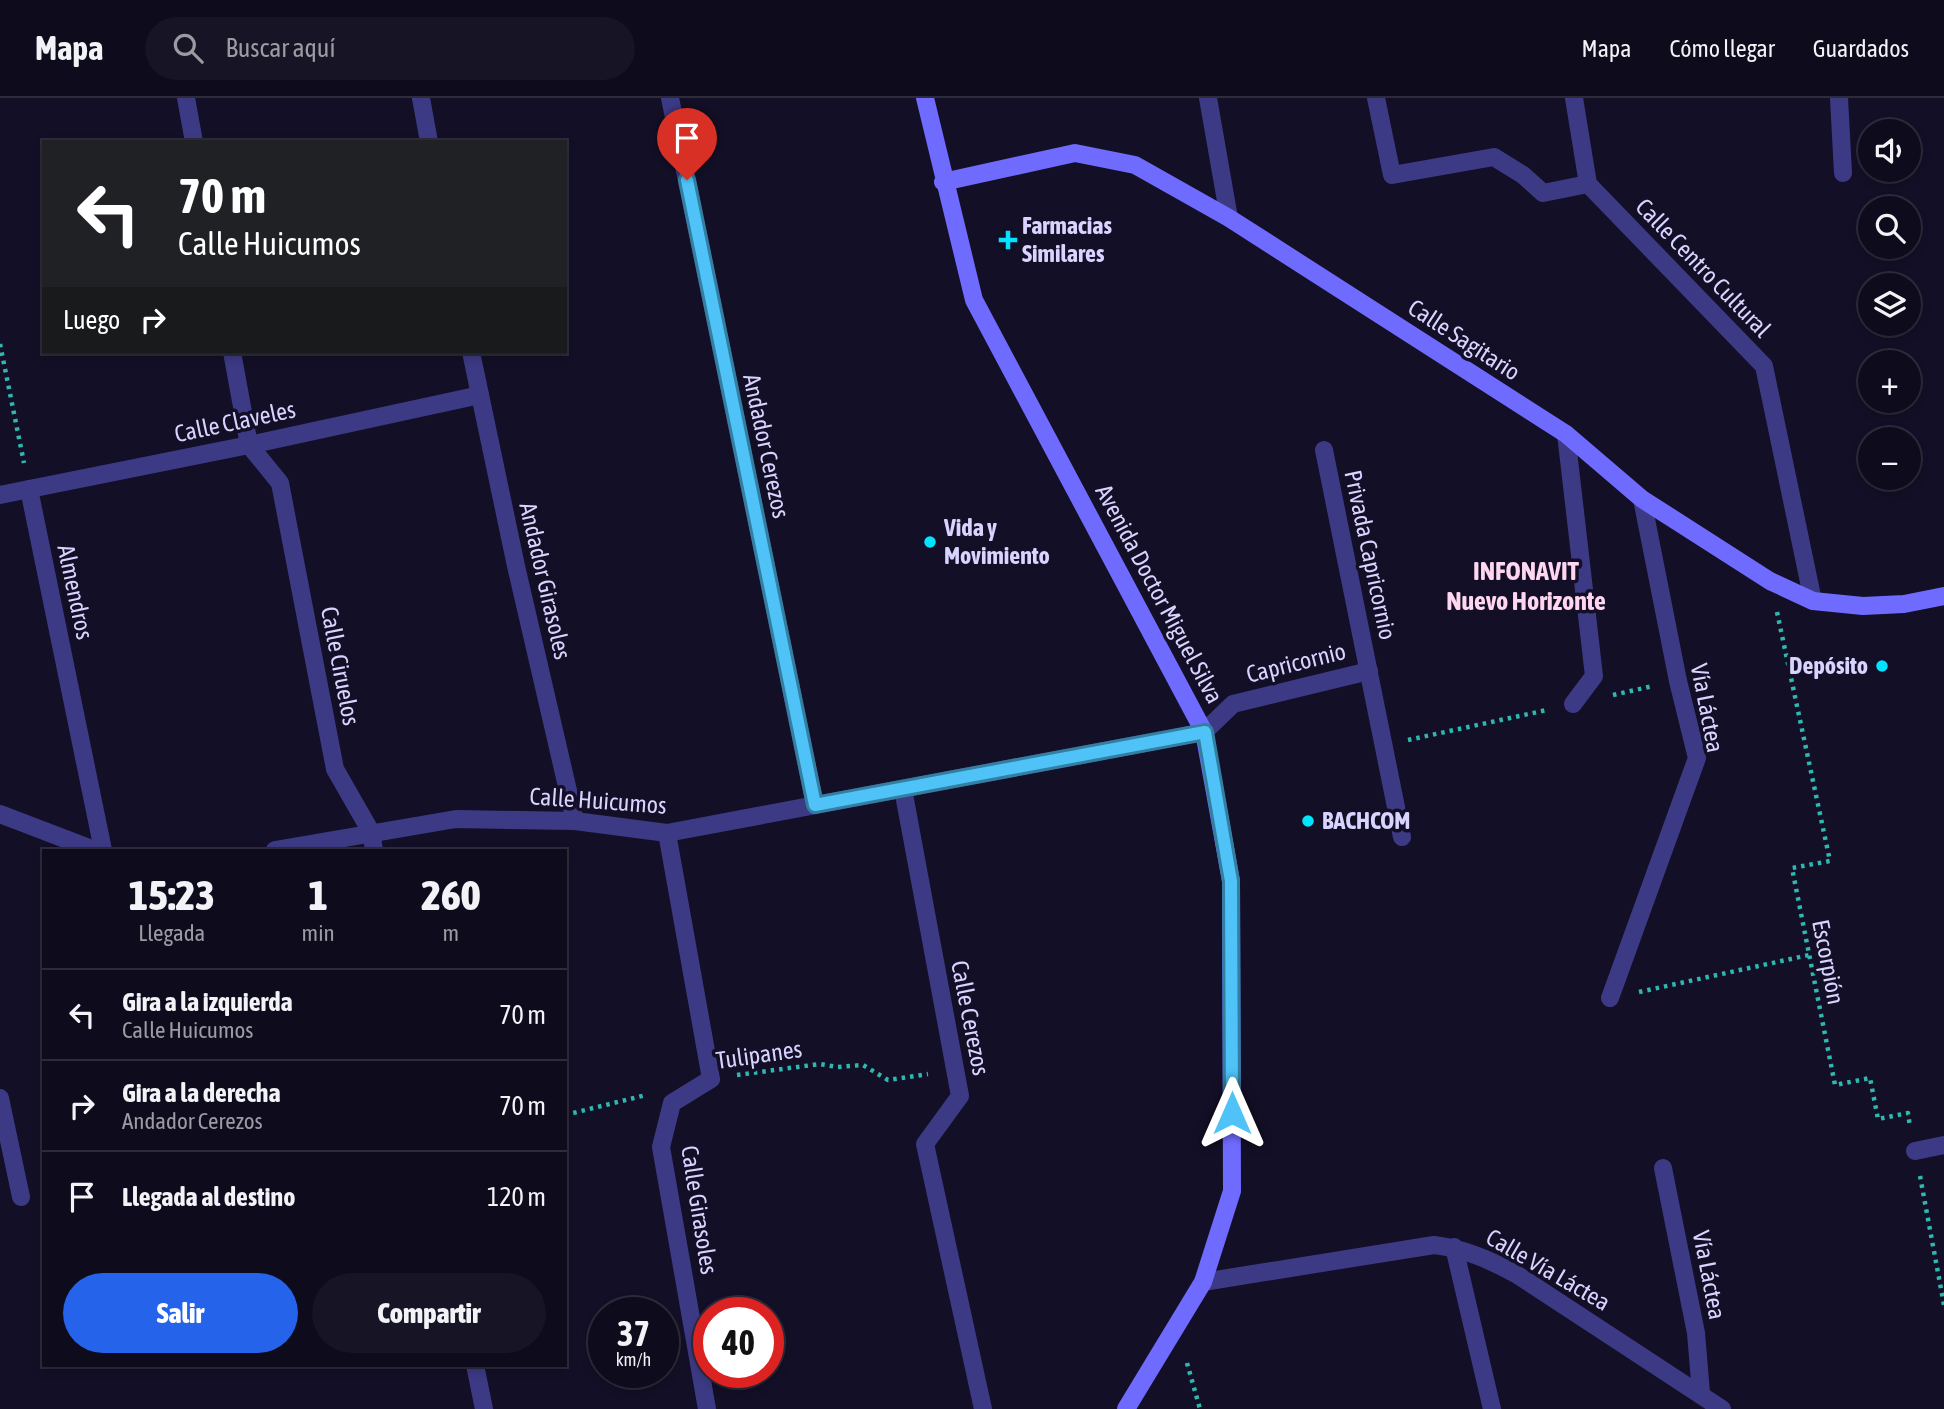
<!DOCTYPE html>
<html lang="es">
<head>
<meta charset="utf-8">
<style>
  body { margin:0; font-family:"Asap Condensed",sans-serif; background:#171425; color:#f1f3f6; height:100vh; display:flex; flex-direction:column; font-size:26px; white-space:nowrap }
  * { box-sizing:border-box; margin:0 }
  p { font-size:23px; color:#9b9ba3 }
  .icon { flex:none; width:38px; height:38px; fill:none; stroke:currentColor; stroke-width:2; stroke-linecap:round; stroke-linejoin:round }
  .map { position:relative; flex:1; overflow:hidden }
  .details { position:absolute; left:42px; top:751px; width:525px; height:518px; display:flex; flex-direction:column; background:#0e0b1c; border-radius:0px; box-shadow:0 4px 10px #0003,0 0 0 2px #2e2b3b }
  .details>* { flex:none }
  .top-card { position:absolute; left:42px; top:42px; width:525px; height:214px; border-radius:0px; box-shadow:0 4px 10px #0003,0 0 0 2px #2e2b3b; background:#202124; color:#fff; overflow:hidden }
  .buttons { position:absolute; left:1858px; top:21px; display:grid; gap:14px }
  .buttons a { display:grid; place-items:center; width:63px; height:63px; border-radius:50%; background:#0e0b1c; box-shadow:0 4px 10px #0003,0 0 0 2px #2e2b3b; font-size:35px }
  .speed { position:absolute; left:588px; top:1199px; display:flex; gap:14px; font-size:35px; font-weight:700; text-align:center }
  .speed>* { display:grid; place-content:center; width:91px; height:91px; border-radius:50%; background:#0e0b1c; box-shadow:0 4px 10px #0003,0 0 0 2px #2e2b3b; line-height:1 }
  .speed small { font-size:18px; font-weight:400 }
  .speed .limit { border:10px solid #d22; background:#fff; color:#111 }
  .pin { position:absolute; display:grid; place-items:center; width:60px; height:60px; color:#fff; margin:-72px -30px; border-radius:50% 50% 50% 0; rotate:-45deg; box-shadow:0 0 7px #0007 }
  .pin .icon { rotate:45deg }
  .me { position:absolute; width:77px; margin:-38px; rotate:0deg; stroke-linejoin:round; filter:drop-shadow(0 0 5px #0008) }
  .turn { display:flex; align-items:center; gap:24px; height:147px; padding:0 21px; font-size:32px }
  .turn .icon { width:91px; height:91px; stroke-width:2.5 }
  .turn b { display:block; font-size:49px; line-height:60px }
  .then { display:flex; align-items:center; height:66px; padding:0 21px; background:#0003; gap:14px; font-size:26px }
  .eta { display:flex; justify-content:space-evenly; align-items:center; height:119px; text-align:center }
  .eta b { font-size:42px; font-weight:800; line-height:49px }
  .action { display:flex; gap:14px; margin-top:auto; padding:14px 21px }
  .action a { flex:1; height:80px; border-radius:42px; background:#2563eb; color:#fff; font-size:28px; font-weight:800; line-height:80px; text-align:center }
  .action a+a { background:#171425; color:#f1f3f6 }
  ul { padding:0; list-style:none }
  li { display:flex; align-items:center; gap:21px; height:91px; padding:0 21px; border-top:2px solid #2e2b3b }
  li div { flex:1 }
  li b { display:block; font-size:26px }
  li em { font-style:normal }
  header { display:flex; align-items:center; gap:42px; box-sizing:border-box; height:98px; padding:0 35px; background:#0e0b1c; border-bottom:2px solid #2e2b3b }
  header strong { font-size:33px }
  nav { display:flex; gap:38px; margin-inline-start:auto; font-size:24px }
  .search { width:490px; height:63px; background:#171425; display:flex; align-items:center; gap:18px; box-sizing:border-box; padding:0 24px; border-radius:38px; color:#9b9ba3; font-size:26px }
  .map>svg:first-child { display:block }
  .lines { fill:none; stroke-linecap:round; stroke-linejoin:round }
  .path { stroke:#2fb8b0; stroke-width:4.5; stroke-dasharray:3.5 5; stroke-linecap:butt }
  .street { stroke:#3d3a85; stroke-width:18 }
  .secondary { stroke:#6f6bff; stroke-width:18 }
  .route-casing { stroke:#337fa1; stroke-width:18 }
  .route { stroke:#4fc3f7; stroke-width:12 }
  .poi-dot { fill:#00e5ff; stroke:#130f26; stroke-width:2.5 }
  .labels { text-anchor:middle; stroke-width:7; stroke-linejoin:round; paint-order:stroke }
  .poi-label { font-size:24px; font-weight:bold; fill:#d9d4ff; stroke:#130f26; text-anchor:start }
  .street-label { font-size:24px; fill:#d9d4ff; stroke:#130f26 }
  .neighbourhood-label { font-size:26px; font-weight:bold; fill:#ffd6f0; stroke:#130f26 }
</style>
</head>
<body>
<header>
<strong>Mapa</strong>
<div class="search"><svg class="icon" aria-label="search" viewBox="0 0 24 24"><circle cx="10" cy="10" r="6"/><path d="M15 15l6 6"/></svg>Buscar aquí</div>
<nav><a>Mapa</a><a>Cómo llegar</a><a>Guardados</a></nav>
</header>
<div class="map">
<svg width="1944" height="1311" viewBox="0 0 1944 1311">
  <rect width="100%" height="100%" fill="#130f26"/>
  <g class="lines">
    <g class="path">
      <polyline points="0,246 24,365"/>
      <polyline points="1777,514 1830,763 1792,770 1835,987 1870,980 1878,1021 1908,1015 1910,1029"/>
      <polyline points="1613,597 1653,588"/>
      <polyline points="1408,642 1547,612"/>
      <polyline points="1639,894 1809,857"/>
      <polyline points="737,977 820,966 837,969 863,967 888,982 928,976"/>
      <polyline points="565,1017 646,997"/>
      <polyline points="1920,1078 1944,1207"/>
      <polyline points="1187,1265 1200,1311"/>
    </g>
    <g class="street">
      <polyline points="186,0 194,44"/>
      <polyline points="421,0 429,44"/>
      <polyline points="670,0 815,707"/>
      <polyline points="1208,0 1229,120"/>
      <polyline points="1376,0 1392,77 1494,59 1523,77 1543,95 1588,86"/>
      <polyline points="1574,0 1588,86 1764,268 1813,503"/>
      <polyline points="1839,0 1843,75"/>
      <polyline points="232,254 249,347 280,385 335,671 371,734 374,752"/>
      <polyline points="471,254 516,468 575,723"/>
      <polyline points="1566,336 1594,578 1573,606"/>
      <polyline points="1324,352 1402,739"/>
      <polyline points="29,391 103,752"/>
      <polyline points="0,397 249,347 480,297"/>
      <polyline points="903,691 960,998 925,1046 983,1311"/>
      <polyline points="0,716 94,752"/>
      <polyline points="667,735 711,981 672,1005 661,1049 707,1311"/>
      <polyline points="275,752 456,721 575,723 667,735 1204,634 1233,606 1369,573"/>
      <polyline points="1610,900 1697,660 1678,583 1642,401"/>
      <polyline points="0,1000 21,1099"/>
      <polyline points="1915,1053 1944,1047"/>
      <polyline points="1663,1070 1696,1235 1701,1295"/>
      <polyline points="1454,1149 1492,1311"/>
      <path d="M1203 1184 1434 1147C1465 1151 1488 1161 1516 1176L1722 1311"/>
      <polyline points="475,1267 484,1311"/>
    </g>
    <g class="secondary">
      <polyline points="925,0 974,202 1204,634 1231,783 1232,1093 1203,1184 1126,1311"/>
      <polyline points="943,84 1075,55 1135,67 1229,120 1566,336 1642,401 1770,483 1813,503 1863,508 1904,506 1944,498"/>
    </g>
  </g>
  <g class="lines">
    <g class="route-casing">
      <polyline id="route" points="687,82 815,707 1205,634 1231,783 1232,1015"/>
    </g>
    <use href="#route" class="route"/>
  </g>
  <g class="poi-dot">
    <path d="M1004.5 131.5h7v7h7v7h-7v7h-7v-7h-7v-7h7z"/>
    <circle cx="930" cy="444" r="7"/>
    <circle cx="1882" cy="568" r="7"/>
    <circle cx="1308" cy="723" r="7"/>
  </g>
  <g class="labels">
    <g class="poi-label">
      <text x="1022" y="136">Farmacias<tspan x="1022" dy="28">Similares</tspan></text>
      <text x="944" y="438">Vida y<tspan x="944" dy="28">Movimiento</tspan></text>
      <text x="1868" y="576" text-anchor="end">Depósito</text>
      <text x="1322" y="731">BACHCOM</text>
    </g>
    <g class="street-label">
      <text transform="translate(1703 170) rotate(46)" y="8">Calle Centro Cultural</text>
      <text transform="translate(1464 242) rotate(33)" y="8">Calle Sagitario</text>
      <text transform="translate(235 324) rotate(-12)" y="8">Calle Claveles</text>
      <text transform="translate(766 348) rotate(78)" y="8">Andador Cerezos</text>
      <text transform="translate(1370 457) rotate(78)" y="8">Privada Capricornio</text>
      <text transform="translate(545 483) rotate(77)" y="8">Andador Girasoles</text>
      <text transform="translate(75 494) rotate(78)" y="8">Almendros</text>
      <text transform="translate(1159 496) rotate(62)" y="8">Avenida Doctor Miguel Silva</text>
      <text transform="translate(1296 565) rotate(-14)" y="8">Capricornio</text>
      <text transform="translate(340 568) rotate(79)" y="8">Calle Ciruelos</text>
      <text transform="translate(1707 610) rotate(79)" y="8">Vía Láctea</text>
      <text transform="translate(598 703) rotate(4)" y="8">Calle Huicumos</text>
      <text transform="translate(1828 864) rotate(79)" y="8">Escorpión</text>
      <text transform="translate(970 920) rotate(79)" y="8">Calle Cerezos</text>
      <text transform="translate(759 957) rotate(-8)" y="8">Tulipanes</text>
      <text transform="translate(699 1112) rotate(81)" y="8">Calle Girasoles</text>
      <text transform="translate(1548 1172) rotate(30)" y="8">Calle Vía Láctea</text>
      <text transform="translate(1709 1177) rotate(79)" y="8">Vía Láctea</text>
    </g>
    <g class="neighbourhood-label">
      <text x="1526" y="482">INFONAVIT<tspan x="1526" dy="30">Nuevo Horizonte</tspan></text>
    </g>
  </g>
</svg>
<div class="buttons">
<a><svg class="icon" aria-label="sound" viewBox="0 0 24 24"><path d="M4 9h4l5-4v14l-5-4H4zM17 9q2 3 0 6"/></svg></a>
<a><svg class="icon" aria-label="search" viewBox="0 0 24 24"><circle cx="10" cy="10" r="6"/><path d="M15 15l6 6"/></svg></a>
<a><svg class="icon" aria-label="layers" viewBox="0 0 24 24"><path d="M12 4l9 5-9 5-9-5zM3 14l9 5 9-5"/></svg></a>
<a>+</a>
<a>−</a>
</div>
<div class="speed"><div>37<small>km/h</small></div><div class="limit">40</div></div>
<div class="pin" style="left:687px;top:82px;background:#d93025"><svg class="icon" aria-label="arrive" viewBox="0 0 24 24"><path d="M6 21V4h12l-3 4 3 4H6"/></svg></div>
<svg class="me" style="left:1232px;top:1015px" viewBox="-20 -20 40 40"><path d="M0-17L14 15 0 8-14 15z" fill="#4fc3f7" stroke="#fff" stroke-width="4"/></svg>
<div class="top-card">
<div class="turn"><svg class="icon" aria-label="left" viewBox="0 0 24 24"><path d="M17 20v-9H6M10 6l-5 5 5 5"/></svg><div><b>70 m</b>Calle Huicumos</div></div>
<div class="then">Luego<svg class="icon" aria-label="right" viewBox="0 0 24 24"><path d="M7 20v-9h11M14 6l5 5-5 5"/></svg></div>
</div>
<section class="details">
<div class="eta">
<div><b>15:23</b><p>Llegada</p></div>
<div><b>1</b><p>min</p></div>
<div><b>260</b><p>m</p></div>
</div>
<ul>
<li><svg class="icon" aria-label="left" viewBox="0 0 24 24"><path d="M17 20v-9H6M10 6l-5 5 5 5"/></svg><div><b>Gira a la izquierda</b><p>Calle Huicumos</p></div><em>70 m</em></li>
<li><svg class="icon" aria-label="right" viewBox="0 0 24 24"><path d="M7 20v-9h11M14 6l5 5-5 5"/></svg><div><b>Gira a la derecha</b><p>Andador Cerezos</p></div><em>70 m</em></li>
<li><svg class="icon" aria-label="arrive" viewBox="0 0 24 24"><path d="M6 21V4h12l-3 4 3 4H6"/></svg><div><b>Llegada al destino</b></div><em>120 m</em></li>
</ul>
<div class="action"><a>Salir</a><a>Compartir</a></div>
</section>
</div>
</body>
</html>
